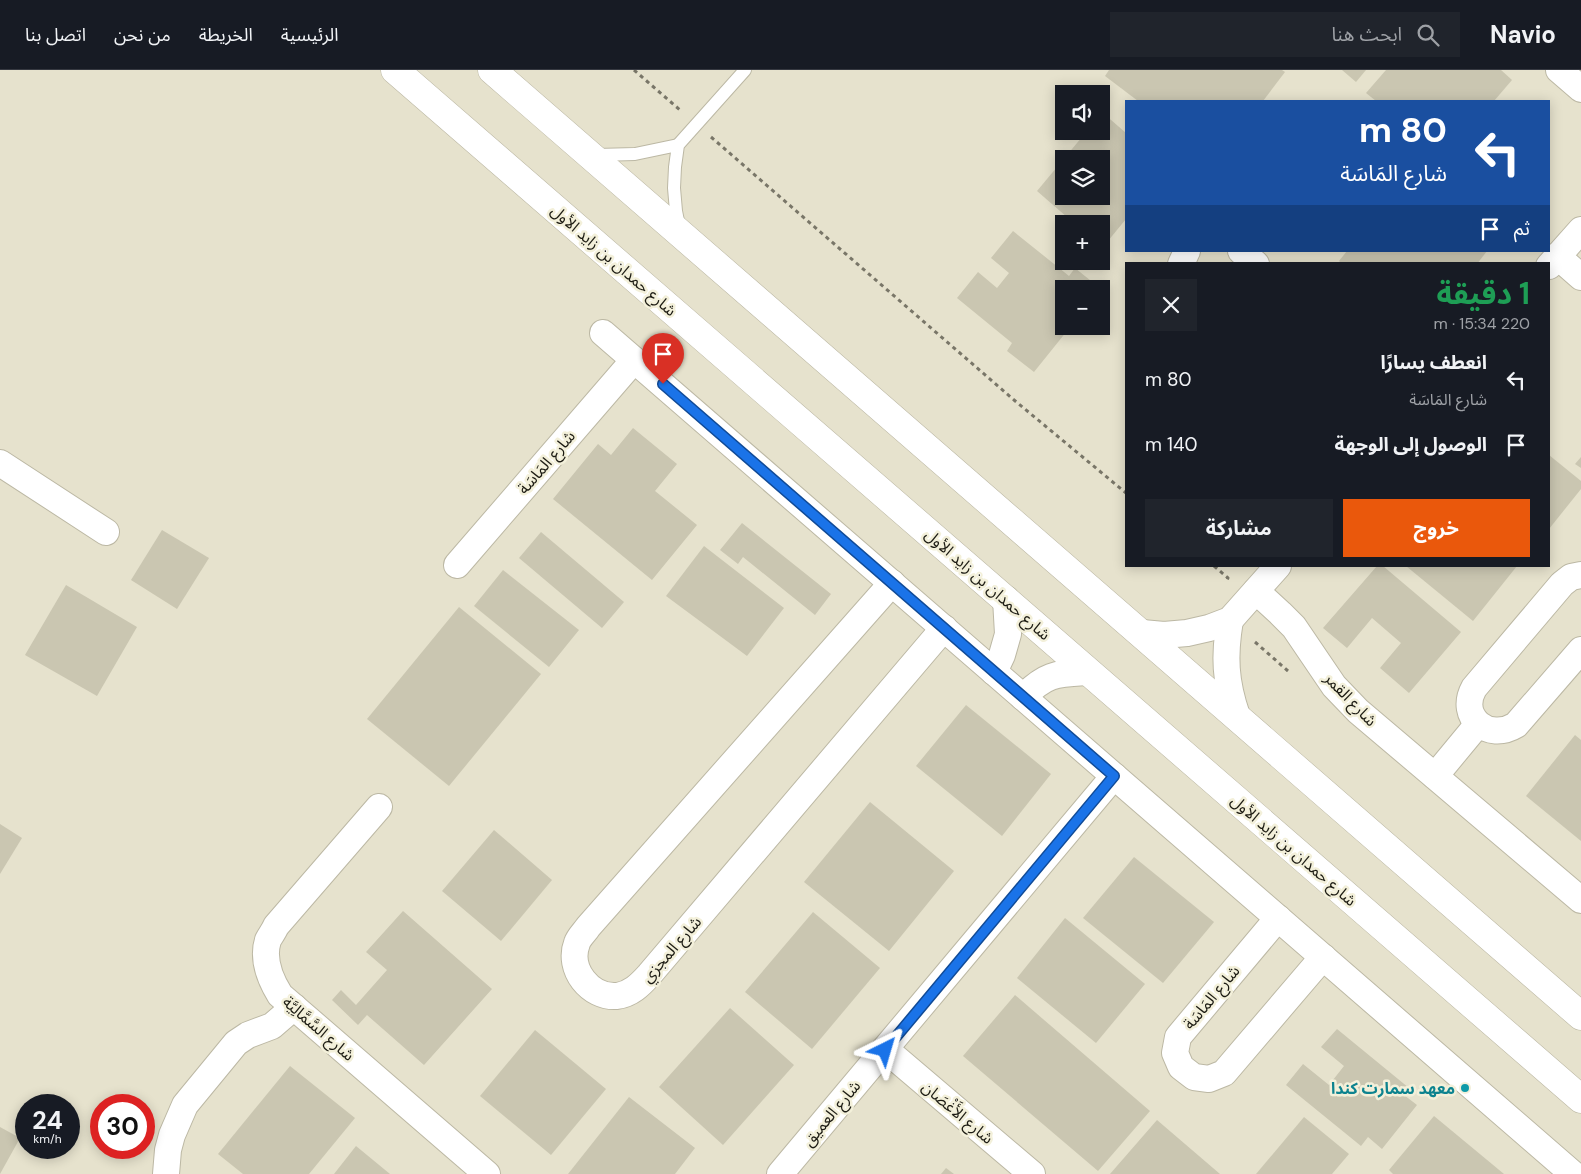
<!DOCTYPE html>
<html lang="ar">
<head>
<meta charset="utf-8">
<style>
  body { margin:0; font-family:"DM Sans","Noto Sans Arabic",sans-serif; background:#20242c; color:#f1f3f6; direction:rtl; height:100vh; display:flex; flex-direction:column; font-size:19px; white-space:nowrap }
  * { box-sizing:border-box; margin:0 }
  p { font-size:16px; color:#9ea1a6 }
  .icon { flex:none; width:28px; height:28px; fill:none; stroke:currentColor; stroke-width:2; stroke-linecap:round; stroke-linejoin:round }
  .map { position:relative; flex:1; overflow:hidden; direction:ltr }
  .sheet { position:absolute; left:1125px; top:192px; width:425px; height:305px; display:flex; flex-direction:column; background:#171b24; border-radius:0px; box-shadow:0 2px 12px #0003; direction:rtl }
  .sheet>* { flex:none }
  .top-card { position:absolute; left:1125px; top:30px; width:425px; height:152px; border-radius:0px; box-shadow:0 2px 12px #0003; direction:rtl; background:#1a4fa0; color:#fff; overflow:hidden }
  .fabs { position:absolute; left:1055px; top:15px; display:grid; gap:10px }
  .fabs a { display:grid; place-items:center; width:55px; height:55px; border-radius:0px; background:#171b24; box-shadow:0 2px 12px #0003; font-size:25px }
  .speed { position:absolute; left:15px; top:1024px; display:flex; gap:10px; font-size:25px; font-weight:700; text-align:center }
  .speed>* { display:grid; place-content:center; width:65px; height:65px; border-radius:50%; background:#171b24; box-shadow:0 2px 12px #0003; line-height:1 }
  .speed small { font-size:12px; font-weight:400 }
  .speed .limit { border:8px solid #d22; background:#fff; color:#111 }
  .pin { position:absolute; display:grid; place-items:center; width:42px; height:42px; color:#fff; margin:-51px -21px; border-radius:50% 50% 50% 0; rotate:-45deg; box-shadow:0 0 5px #0007 }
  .pin .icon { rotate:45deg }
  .me { position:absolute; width:55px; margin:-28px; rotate:40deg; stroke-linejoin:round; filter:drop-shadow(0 0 4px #0008) }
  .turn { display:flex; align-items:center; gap:18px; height:105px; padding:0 20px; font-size:22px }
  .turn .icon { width:65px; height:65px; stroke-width:2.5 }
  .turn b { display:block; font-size:35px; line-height:42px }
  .then { display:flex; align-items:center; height:48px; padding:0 20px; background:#0003; gap:10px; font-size:19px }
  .round { display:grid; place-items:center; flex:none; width:52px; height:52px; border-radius:0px; background:#20242c }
  .headline { display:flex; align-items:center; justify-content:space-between; height:85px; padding:0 20px }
  h1 { font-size:30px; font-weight:700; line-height:38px; color:#1e9e55 }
  .action { display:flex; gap:10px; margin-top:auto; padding:10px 20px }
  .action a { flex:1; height:58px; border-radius:0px; background:#ea580c; color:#fff; font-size:20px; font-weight:700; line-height:58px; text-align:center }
  .action a+a { background:#20242c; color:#f1f3f6 }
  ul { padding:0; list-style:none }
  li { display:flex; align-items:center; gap:15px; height:65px; padding:0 20px }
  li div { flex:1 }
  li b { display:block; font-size:19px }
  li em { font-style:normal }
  header { display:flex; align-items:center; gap:30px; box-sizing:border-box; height:70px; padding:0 25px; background:#171b24; border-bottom:1px solid #363941 }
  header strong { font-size:24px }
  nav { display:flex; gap:28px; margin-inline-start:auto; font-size:18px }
  .search { width:350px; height:45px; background:#20242c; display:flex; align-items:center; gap:12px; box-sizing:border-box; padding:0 18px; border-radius:0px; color:#9ea1a6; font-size:19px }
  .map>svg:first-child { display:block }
  .building { fill:#cac6b1; fill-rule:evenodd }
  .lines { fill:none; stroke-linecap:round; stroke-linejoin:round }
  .service-casing { stroke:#bcb8a4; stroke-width:14 }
  .minor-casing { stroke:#bcb8a4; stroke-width:28 }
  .secondary-casing { stroke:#bcb8a4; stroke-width:29 }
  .path { stroke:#797668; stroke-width:3; stroke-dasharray:4 4; stroke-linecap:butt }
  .service { stroke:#fff; stroke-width:12 }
  .minor { stroke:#fff; stroke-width:26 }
  .secondary { stroke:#fff; stroke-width:28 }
  .route-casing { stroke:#114b97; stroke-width:12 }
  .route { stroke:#1a73e8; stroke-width:9 }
  .culture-dot { fill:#0f9aa8; stroke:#f3f0da; stroke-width:2 }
  .labels { text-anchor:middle; stroke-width:5; stroke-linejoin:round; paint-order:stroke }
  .street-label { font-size:16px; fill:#1c1b13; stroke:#f3f0da }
  .culture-label { font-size:16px; font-weight:bold; fill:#0d838f; stroke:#f3f0da; text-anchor:end }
</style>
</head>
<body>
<header>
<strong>Navio</strong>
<div class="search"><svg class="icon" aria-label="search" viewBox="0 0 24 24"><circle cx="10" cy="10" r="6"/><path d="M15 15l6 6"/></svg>ابحث هنا</div>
<nav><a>الرئيسية</a><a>الخريطة</a><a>من نحن</a><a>اتصل بنا</a></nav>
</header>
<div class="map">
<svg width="1581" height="1104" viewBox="0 0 1581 1104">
  <rect width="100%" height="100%" fill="#e6e2cd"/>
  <g class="building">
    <polygon points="1109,0 1282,0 1285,2 1263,31 1138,31 1105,6"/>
    <polygon points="1342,0 1366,0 1356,12"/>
    <polygon points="1386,0 1501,0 1512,10 1494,31 1376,31 1366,23"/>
    <path d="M1103 43 1126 63V149L1103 177 1101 176V154H1075L1037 121 1087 61H1101ZM1064 89H1101V126H1064Z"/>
    <polygon points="1013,161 1069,206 1075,198 1101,219 1064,219 1064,256 1071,256 1034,302 1007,281 1012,273 957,228 978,202 997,218 1009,203 991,188"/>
    <polygon points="1347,181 1487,181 1477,194 1342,194 1339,191"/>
    <polygon points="633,358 677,394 655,421 697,455 652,510 553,429 598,374 611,385"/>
    <polygon points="1549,385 1581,411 1581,419 1549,459"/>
    <polygon points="1581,387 1581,398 1575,394"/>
    <polygon points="742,453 831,524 815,545 743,487 738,494 720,480"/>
    <polygon points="162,460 209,488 177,539 131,510"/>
    <polygon points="541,462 624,532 602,558 519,488"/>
    <polygon points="704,476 784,538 747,586 666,526"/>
    <polygon points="1377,496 1383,496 1461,562 1409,623 1380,598 1401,573 1372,548 1347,578 1323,558"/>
    <polygon points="1406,496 1517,496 1473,551"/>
    <polygon points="503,500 579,560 549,597 474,536"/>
    <polygon points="66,515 137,557 97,626 25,585"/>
    <polygon points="459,537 541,604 449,716 367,649"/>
    <polygon points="966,635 1051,704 1002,766 916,696"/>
    <polygon points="1575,665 1581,670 1581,771 1526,726"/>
    <polygon points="870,732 954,801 889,881 804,812"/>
    <polygon points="0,754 22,768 0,804"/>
    <polygon points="494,760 552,810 501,871 442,821"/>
    <polygon points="1134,787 1214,852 1163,913 1083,848"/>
    <polygon points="403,841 492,919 424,995 367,945 358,955 332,930 341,920 356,935 387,900 366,882"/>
    <polygon points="813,842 880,898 812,979 745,922"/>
    <polygon points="1065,848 1145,914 1096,973 1017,908"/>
    <polygon points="1015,925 1150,1041 1098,1101 963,986"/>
    <polygon points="730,938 794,995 723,1075 659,1017"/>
    <polygon points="1337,959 1409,1018 1404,1025 1417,1035 1382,1079 1368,1067 1361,1076 1286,1015 1303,994 1329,1015 1344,996 1321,977"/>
    <polygon points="535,960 606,1019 551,1085 480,1026"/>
    <polygon points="290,996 355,1048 309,1104 243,1104 218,1084"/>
    <polygon points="629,1027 695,1078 675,1104 568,1104"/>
    <polygon points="1434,1046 1504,1104 1393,1104 1389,1100"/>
    <polygon points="1304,1047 1349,1084 1332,1104 1256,1104"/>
    <polygon points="1157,1050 1220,1104 1110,1104"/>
    <polygon points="0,1057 20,1068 0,1104"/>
    <polygon points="356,1076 390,1104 334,1104"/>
    <polygon points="946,1098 954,1104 941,1104"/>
  </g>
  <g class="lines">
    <g class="service-casing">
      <g id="service">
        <polyline points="597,85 635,84 678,75"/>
        <polyline points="679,156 676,141 674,118 675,97 678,75 745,0"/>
      </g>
    </g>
    <g class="minor-casing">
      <g id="minor">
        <polyline points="1559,0 1581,19"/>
        <polyline points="1241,181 1256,194"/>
        <polyline points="1557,186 1581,207"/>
        <polyline points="1181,194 1187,181"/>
        <polyline points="1549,196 1581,160"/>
        <polyline points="603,263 1573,1104"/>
        <polyline points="0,393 106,462"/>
        <polyline points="457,495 634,290"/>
        <path d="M1581 505 1571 507 1562 514 1474 618C1458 647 1488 672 1516 655L1581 580"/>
        <path d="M892 513 588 857C585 862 579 867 577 873 567 899 590 928 617 926 631 924 640 915 649 905L944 558"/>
        <polyline points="1256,521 1280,543 1294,557 1334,616 1358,641 1581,830"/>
        <path d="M1230 550C1224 586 1225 611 1237 646"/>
        <polyline points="1142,563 1164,565 1187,563 1209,558 1230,550 1278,496"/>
        <polyline points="994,602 1002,585 1008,564 1006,529"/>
        <path d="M1023 627C1047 603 1056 604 1089 602"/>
        <polyline points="1435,706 1478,654"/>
        <path d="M379 737 276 856C274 861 270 866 268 870 262 889 270 909 280 925L487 1104"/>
        <polyline points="1278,848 1178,967 1175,983 1181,997 1194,1007 1209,1009 1224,1003 1323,887"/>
        <polyline points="885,979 1032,1104"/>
        <polyline points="166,1104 168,1080 172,1065 185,1035 236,973 248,965 272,956 294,937"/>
        <polyline points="780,1104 1114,706"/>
      </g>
    </g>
    <g class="secondary-casing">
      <g id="secondary">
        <polyline points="395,0 1581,1029"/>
        <polyline points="492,0 1581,946"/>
      </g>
    </g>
    <g class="path">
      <polyline points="634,0 680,40"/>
      <polyline points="711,67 1014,330 1126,423"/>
      <polyline points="1214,496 1228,508 1227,510"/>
      <polyline points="1255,572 1288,601"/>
    </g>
    <use href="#service" class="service"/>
    <use href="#minor" class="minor"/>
    <use href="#secondary" class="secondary"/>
  </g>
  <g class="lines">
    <g class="route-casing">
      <polyline id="route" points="663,314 1114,706 885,980"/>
    </g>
    <use href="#route" class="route"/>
  </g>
  <circle class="culture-dot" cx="1465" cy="1018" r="5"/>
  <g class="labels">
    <g class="street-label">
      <text transform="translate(614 190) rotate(41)" y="6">شارع حمدان بن زايد الأول</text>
      <text transform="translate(546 392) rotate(-49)" y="6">شارع المَاسَة</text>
      <text transform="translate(988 514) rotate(41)" y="6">شارع حمدان بن زايد الأول</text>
      <text transform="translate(1351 629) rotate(46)" y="6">شارع القمر</text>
      <text transform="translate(1294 780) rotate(41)" y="6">شارع حمدان بن زايد الأول</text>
      <text transform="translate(671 879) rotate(-49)" y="6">شارع المجزي</text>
      <text transform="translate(1211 927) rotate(-50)" y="6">شارع المَاسَة</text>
      <text transform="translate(319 958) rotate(41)" y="6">شارع السَّمَّالِيَّة</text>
      <text transform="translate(958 1042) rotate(40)" y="6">شارع الأَغْصَان</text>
      <text transform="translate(831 1043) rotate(-50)" y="6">شارع العميق</text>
    </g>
    <g class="culture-label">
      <text x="1455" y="1024">معهد سمارت كندا</text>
    </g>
  </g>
</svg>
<div class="fabs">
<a><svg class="icon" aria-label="sound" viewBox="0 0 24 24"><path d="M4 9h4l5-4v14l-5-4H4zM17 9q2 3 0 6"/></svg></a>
<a><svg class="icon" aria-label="layers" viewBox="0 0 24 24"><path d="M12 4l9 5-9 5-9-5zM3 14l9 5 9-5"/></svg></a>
<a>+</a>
<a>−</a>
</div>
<div class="speed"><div>24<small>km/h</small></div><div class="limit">30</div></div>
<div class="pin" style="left:663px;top:314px;background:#d93025"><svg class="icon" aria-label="arrive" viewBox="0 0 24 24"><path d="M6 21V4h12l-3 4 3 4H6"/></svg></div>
<svg class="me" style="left:885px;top:980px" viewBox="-20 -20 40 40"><path d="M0-17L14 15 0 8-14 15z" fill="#1a73e8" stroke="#fff" stroke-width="4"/></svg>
<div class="top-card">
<div class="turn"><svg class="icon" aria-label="left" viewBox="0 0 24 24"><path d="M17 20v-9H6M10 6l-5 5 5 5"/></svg><div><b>80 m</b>شارع المَاسَة</div></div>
<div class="then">ثم<svg class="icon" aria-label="arrive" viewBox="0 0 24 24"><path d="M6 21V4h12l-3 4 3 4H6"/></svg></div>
</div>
<section class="sheet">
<div class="headline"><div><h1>1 دقيقة</h1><p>220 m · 15:34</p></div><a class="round"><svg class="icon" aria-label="close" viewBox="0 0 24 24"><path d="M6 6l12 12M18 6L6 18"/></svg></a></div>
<ul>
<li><svg class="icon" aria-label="left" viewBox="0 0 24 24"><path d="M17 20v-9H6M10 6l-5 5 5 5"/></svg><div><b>انعطف يسارًا</b><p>شارع المَاسَة</p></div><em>80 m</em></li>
<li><svg class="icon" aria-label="arrive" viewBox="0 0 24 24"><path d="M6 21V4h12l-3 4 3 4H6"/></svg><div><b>الوصول إلى الوجهة</b></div><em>140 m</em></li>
</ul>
<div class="action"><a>خروج</a><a>مشاركة</a></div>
</section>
</div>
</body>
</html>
